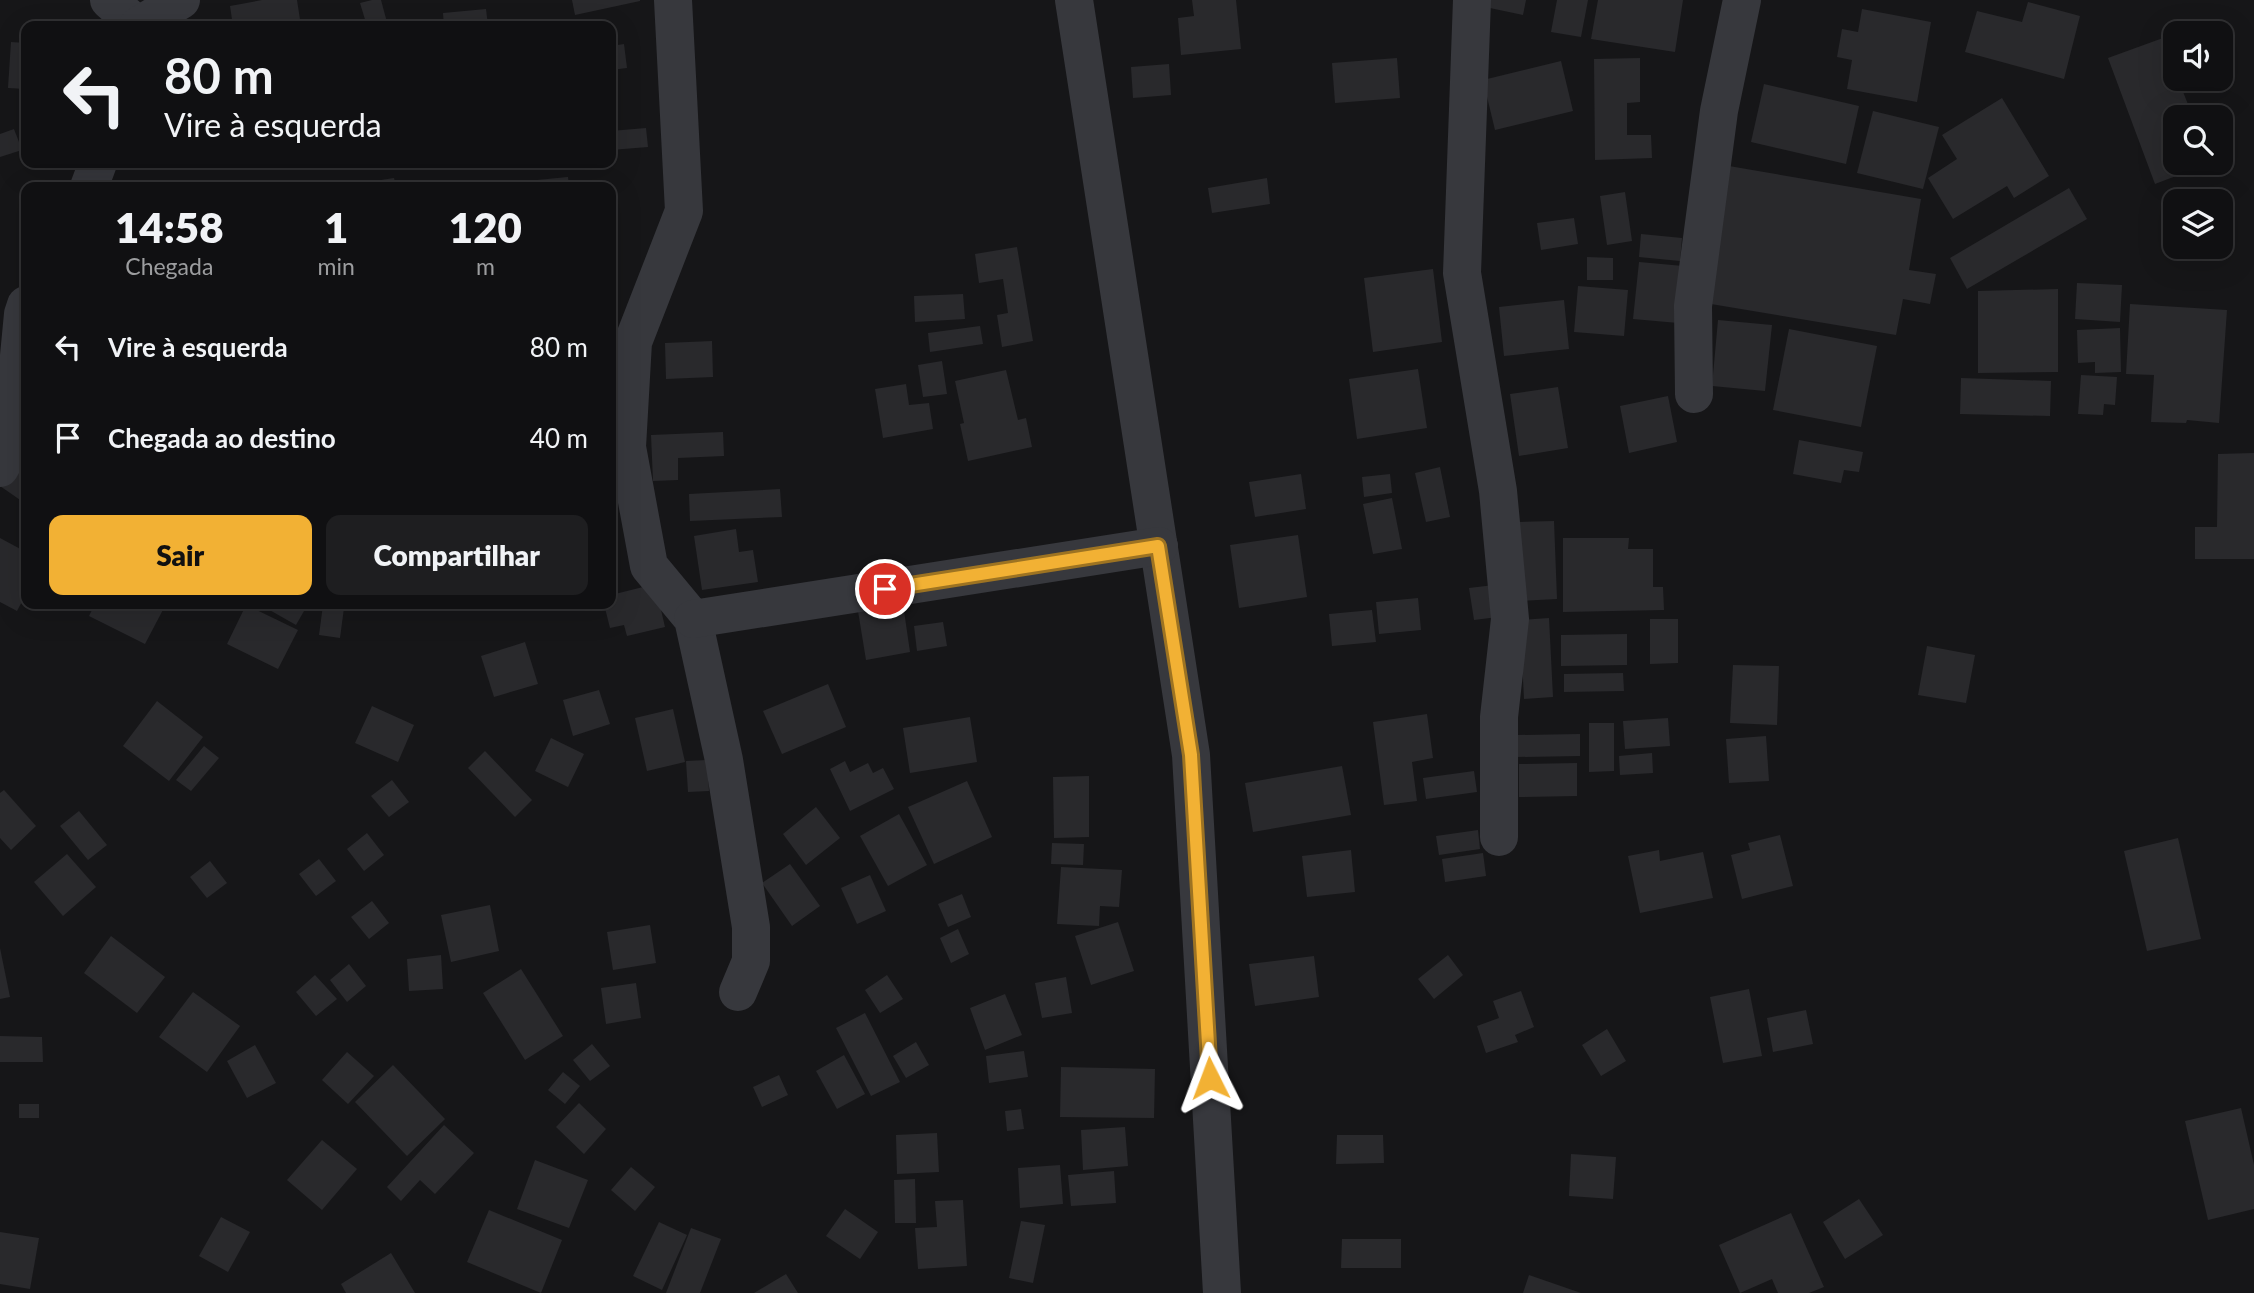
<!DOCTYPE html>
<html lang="pt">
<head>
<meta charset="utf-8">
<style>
  body { margin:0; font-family:Lato,sans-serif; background:#1e1e20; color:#f1f3f6; height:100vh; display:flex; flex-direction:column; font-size:26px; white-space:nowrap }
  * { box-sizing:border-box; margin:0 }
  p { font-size:23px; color:#9c9d9f }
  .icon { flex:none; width:38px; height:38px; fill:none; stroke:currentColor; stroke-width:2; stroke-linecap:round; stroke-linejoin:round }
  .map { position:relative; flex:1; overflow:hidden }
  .drawer { position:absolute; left:21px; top:182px; width:595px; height:427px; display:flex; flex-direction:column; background:#101012; border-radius:14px; box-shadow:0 7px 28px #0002,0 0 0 2px #303032 }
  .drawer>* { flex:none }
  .hud { position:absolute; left:21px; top:21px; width:595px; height:147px; border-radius:14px; box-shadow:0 7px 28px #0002,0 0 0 2px #303032; background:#101012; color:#f1f3f6; overflow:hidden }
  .controls { position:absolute; left:2163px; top:21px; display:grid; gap:14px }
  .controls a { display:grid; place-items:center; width:70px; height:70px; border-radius:14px; background:#101012; box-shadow:0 7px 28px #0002,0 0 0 2px #303032; font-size:35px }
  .pin { position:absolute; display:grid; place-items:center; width:60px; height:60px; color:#fff; margin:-30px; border:4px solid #fff; border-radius:50%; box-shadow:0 2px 7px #0007 }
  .me { position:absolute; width:77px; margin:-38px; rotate:357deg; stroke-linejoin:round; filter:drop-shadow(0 0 5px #0008) }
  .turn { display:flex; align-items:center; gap:24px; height:147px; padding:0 28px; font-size:32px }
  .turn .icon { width:91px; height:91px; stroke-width:2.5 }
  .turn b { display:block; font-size:49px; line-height:60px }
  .eta { display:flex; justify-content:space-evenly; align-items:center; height:119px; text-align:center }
  .eta b { font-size:42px; font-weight:800; line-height:49px }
  .action { display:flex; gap:14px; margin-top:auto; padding:14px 28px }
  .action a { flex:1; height:80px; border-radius:14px; background:#f2b134; color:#111; font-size:28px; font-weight:800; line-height:80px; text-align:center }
  .action a+a { background:#1e1e20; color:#f1f3f6 }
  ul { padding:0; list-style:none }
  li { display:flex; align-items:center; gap:21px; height:91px; padding:0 28px }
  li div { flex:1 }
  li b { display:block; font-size:26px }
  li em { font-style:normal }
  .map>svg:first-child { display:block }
  .building { fill:#29292c }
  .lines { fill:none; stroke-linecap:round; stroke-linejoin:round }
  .street { stroke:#37383d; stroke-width:38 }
  .route-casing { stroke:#9d7322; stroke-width:18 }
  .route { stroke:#f2b134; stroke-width:12 }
</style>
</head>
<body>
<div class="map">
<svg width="2254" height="1293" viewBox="0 0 2254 1293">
  <rect width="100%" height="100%" fill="#161618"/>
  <g class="building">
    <polygon points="262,0 297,0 301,26 233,26 230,6"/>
    <polygon points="372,0 381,0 388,26 367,26 360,3"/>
    <polygon points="572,0 640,0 640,1 575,15"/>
    <polygon points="1192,0 1236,0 1241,49 1181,55 1178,18 1194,16"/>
    <polygon points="1471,0 1526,0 1523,15 1471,4"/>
    <polygon points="1557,0 1588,0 1581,37 1551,32"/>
    <polygon points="1598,0 1683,0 1675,52 1591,39"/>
    <polygon points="2028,2 2080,16 2064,79 1965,52 1977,11 2022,22"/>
    <polygon points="486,9 488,26 444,26 443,13"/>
    <polygon points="1862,9 1931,22 1917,102 1847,89 1852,60 1837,57 1842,29 1858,32"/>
    <polygon points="2163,38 2175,70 2175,79 2178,79 2191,112 2211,104 2216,117 2175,117 2175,163 2210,163 2155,184 2108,58"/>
    <polygon points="11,42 26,43 26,89 8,88"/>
    <polygon points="624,44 627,68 611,70 611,46"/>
    <polygon points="1397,58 1400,98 1335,103 1332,63"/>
    <polygon points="1640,58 1640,102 1627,103 1627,135 1651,135 1652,158 1595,160 1594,59"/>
    <polygon points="1561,61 1573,111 1495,130 1483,80"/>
    <polygon points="1169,64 1171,95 1133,98 1131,67"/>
    <polygon points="1764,84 1859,106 1846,164 1751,142"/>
    <polygon points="2002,98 2049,176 2014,198 2007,186 1953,219 1928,178 1957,159 1942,135"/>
    <polygon points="1873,111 1939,127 1923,189 1857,173"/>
    <polygon points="646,128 648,147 611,150 611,131"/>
    <polygon points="14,129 22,150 0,157 0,134"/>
    <polygon points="2221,131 2230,155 2221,159"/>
    <polygon points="1729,166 1921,199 1909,270 1936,274 1930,304 1903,299 1896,335 1705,303"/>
    <polygon points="568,177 569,187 538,187 537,180"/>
    <polygon points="394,178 396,187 342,187 342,186"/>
    <polygon points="1267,178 1270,204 1212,213 1208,188"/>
    <polygon points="2069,188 2087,219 1967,289 1950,258"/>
    <polygon points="1625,192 1632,241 1607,245 1600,196"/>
    <polygon points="1574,218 1578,244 1541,250 1537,223"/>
    <polygon points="1641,234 1682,238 1680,261 1639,257"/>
    <polygon points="1017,247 1033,341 1002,347 997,315 1008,313 1003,279 979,283 975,254"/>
    <polygon points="1587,257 1613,258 1613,280 1587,280"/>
    <polygon points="1639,262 1683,266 1678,323 1633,319"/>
    <polygon points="1433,269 1442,342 1373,352 1364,278"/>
    <polygon points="2077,283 2122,285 2120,322 2075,319"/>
    <polygon points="1578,286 1628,290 1624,336 1574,332"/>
    <polygon points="2058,289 2058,372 1978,373 1978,291"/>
    <polygon points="963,294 965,319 915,322 914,296"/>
    <polygon points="1564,300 1569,349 1504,356 1499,307"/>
    <polygon points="2130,304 2227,310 2219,423 2187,420 2186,423 2151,422 2154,375 2126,374"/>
    <polygon points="1718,320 1772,325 1765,391 1712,386"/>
    <polygon points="980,326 983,344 930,352 928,333"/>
    <polygon points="2120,328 2121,372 2095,373 2095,362 2078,363 2077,330"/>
    <polygon points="1789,329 1877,346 1861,427 1773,410"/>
    <polygon points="712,341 713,377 666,379 665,343"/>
    <polygon points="942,361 947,394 923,397 918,365"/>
    <polygon points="1418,369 1427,428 1357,439 1349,379"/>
    <polygon points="1006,370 1018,420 1026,418 1032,447 968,461 960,424 964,423 955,381"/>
    <polygon points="2081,375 2117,377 2115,405 2104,404 2103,415 2078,414"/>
    <polygon points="1961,378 2051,381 2050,416 1960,414"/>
    <polygon points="906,384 909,405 929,403 933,429 883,438 875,389"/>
    <polygon points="1558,387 1568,448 1519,456 1510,394"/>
    <polygon points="1668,396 1677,442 1629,453 1620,406"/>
    <polygon points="723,432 724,456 678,458 678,480 653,481 651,435"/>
    <polygon points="1799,440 1863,452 1859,472 1844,470 1841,483 1793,474"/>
    <polygon points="2254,453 2254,559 2195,559 2195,527 2217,527 2218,454"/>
    <polygon points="16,457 26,464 26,504 0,486"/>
    <polygon points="1440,467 1450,517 1426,522 1415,473"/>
    <polygon points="1301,474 1306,509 1255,517 1249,482"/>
    <polygon points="1390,474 1392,493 1364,497 1362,477"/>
    <polygon points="780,489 782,517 690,521 689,494"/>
    <polygon points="1392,498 1402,549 1373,554 1363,504"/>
    <polygon points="1554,521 1557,599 1521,601 1518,522"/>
    <polygon points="736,529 739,552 753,550 758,582 702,590 694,536"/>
    <polygon points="1298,535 1307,597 1239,608 1230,545"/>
    <polygon points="0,538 26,552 26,594 17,611 0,602"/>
    <polygon points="1563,538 1629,538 1628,549 1653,549 1653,587 1663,587 1664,610 1563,612"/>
    <polygon points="655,584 665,627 627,636 624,625 610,628 604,604 611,604 611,595"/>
    <polygon points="1494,585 1498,617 1474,620 1469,588"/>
    <polygon points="1418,598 1421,630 1379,634 1376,602"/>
    <polygon points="95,604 166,604 145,644 89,616"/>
    <polygon points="259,604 308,604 296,625"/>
    <polygon points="903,604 910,652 866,660 858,611"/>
    <polygon points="246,605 298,630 278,669 227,644"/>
    <polygon points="323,605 344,608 340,638 319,635"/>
    <polygon points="1372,610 1376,642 1332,646 1329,614"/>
    <polygon points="1549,618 1553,697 1524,699 1520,620"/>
    <polygon points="1650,619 1678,619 1678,663 1650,664"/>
    <polygon points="943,622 947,646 917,651 914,626"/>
    <polygon points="1627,634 1627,665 1561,666 1561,635"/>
    <polygon points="525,642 538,684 494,697 481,656"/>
    <polygon points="1927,646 1975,655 1966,703 1918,695"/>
    <polygon points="1733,665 1779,666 1777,725 1730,723"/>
    <polygon points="1623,673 1624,691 1564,692 1564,674"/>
    <polygon points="828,684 846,727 782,754 763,711"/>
    <polygon points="599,690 610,724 573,736 563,700"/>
    <polygon points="157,701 203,737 169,781 123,746"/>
    <polygon points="372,706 414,725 398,762 355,743"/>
    <polygon points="673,709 685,762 647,771 635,718"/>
    <polygon points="1427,714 1433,758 1412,762 1417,801 1384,805 1373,722"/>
    <polygon points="970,717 977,762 910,773 903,728"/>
    <polygon points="1668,718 1670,746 1625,749 1623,721"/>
    <polygon points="1589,723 1614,723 1614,771 1589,772"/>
    <polygon points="1580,734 1580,756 1516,757 1516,735"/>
    <polygon points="1766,736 1769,781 1729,783 1726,739"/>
    <polygon points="551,738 584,754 568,787 535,771"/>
    <polygon points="204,746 219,758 191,791 176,780"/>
    <polygon points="485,751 532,800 515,817 468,768"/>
    <polygon points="1652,753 1653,773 1620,775 1619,756"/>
    <polygon points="707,760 709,791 688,792 686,761"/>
    <polygon points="845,761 850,772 868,763 873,773 883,768 894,789 850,811 830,769"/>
    <polygon points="1577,763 1577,796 1519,797 1519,764"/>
    <polygon points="1342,766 1351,815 1253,832 1245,783"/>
    <polygon points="1474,771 1477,792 1426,799 1423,778"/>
    <polygon points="1089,776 1089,837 1054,838 1053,777"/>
    <polygon points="392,780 409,802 389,817 371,796"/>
    <polygon points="967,781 992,837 934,864 908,807"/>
    <polygon points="4,790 36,826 11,850 0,838 0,793"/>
    <polygon points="816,807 840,838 806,865 783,834"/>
    <polygon points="79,811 107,845 88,860 60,826"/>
    <polygon points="899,814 927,865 888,886 860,836"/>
    <polygon points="1478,830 1480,849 1439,855 1436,836"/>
    <polygon points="367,833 384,855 364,871 347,849"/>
    <polygon points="1780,835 1793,886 1742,899 1731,855 1750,850 1748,843"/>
    <polygon points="2178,838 2201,939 2147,951 2124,851"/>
    <polygon points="1052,843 1084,844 1083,865 1051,864"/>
    <polygon points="1351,850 1355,892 1307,897 1302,856"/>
    <polygon points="1659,850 1660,861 1703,852 1713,898 1640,913 1628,856"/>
    <polygon points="1483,853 1486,876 1445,882 1442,859"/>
    <polygon points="67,854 96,887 63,916 34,882"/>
    <polygon points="319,859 336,881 316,896 299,874"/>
    <polygon points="210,861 227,883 207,898 190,877"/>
    <polygon points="790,864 820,906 792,926 762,883"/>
    <polygon points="1061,867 1122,870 1119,907 1100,906 1099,926 1057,924"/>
    <polygon points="870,875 886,911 857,924 841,888"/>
    <polygon points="962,894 971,917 948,927 938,904"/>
    <polygon points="372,901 389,923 369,939 351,917"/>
    <polygon points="490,905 499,951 451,962 441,915"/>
    <polygon points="1118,922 1134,971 1091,985 1075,936"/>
    <polygon points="650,925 656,963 613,970 607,932"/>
    <polygon points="958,929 969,954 951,963 940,938"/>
    <polygon points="111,936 165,977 137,1013 84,973"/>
    <polygon points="0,948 10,997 0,999"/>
    <polygon points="441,955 443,989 409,991 407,959"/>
    <polygon points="1448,955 1463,975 1434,999 1418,979"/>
    <polygon points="1314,956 1319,997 1255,1006 1249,964"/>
    <polygon points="349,964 366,986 347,1002 330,980"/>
    <polygon points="521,969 563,1036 525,1060 483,993"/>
    <polygon points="315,975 337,999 316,1016 296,992"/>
    <polygon points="887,975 903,999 880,1013 865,990"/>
    <polygon points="1066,977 1072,1013 1042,1018 1035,983"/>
    <polygon points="636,983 641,1018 606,1024 601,988"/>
    <polygon points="1749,989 1762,1056 1723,1063 1710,997"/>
    <polygon points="1521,991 1534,1027 1515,1035 1518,1042 1486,1053 1477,1026 1499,1018 1493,1001"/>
    <polygon points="193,992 240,1026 207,1072 159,1037"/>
    <polygon points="1005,994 1022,1035 985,1050 970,1008"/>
    <polygon points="1806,1010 1813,1044 1773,1052 1767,1018"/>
    <polygon points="865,1013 900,1082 871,1096 836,1028"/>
    <polygon points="1607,1029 1626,1061 1601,1076 1582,1045"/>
    <polygon points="0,1036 42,1037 43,1062 0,1062"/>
    <polygon points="916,1042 929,1065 906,1078 893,1056"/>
    <polygon points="592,1044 610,1066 590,1081 573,1060"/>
    <polygon points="255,1045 276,1083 247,1098 227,1061"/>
    <polygon points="1024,1051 1028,1077 989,1083 986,1056"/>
    <polygon points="347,1052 374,1076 348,1104 322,1080"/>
    <polygon points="844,1055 865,1094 837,1109 816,1071"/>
    <polygon points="393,1065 445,1119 407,1156 355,1102"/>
    <polygon points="1061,1067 1155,1069 1154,1118 1060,1117"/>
    <polygon points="563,1072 580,1086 565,1104 548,1090"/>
    <polygon points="779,1075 788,1095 762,1107 753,1087"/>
    <polygon points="579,1103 606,1129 584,1154 556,1127"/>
    <rect x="19" y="1104" width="20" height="14"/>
    <polygon points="2241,1108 2254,1165 2254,1209 2208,1220 2185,1121"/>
    <polygon points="1021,1109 1024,1129 1007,1131 1005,1111"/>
    <polygon points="444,1125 474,1153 435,1194 420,1180 401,1201 387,1187"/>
    <polygon points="1125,1127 1128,1166 1083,1170 1081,1130"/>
    <polygon points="937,1133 939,1172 897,1174 896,1135"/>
    <polygon points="1337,1135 1383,1135 1384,1163 1336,1164"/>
    <polygon points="322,1140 357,1169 322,1210 287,1180"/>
    <polygon points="1571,1154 1616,1157 1613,1199 1569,1196"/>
    <polygon points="535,1160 588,1180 569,1228 517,1209"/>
    <polygon points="1060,1165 1063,1204 1020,1208 1018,1168"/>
    <polygon points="631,1167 655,1187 635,1211 611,1190"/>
    <polygon points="1114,1171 1116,1203 1071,1206 1068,1175"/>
    <polygon points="915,1179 916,1223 895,1223 894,1180"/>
    <polygon points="1859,1199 1883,1235 1845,1259 1823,1222"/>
    <polygon points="963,1200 967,1266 918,1269 915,1228 937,1227 935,1201"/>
    <polygon points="845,1209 878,1232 860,1259 826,1236"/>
    <polygon points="489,1210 562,1240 541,1293 467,1262"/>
    <polygon points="1791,1213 1824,1287 1809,1293 1778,1293 1772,1279 1740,1293 1719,1245"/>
    <polygon points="221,1217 250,1232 228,1272 199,1256"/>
    <polygon points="1021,1221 1045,1225 1033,1283 1009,1278"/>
    <polygon points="659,1222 687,1235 662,1290 633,1276"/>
    <polygon points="691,1228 721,1239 700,1293 666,1293"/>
    <polygon points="0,1232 39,1238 30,1289 0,1284"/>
    <polygon points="1342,1239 1401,1239 1401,1268 1341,1268"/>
    <polygon points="391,1253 415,1293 346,1293 341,1284"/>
    <polygon points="786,1274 798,1293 754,1293"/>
    <polygon points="1529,1275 1581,1293 1523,1293"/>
  </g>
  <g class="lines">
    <g class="street">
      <polyline points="109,0 138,26"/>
      <polyline points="673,0 684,211 633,342 627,447 649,566 693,619 724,760 751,927 751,961 738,992"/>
      <polyline points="1074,0 1191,755 1222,1293"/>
      <polyline points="1472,0 1462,273 1498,491 1510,619 1499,717 1499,837"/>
      <polyline points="138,26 181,0"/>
      <polyline points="89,187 98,163"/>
      <polyline points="1694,394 1693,306 1719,111 1742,0"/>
      <polyline points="0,468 10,450 23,314 26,305"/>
      <polyline points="693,619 1159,546"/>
    </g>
  </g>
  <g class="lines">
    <g class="route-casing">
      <polyline id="route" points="885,589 1158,546 1191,755 1210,1078"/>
    </g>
    <use href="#route" class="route"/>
  </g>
</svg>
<div class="controls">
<a><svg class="icon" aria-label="sound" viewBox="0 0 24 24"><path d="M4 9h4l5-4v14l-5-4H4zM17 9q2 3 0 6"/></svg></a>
<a><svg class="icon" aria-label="search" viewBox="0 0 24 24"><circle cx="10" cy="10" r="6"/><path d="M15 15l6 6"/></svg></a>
<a><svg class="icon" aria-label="layers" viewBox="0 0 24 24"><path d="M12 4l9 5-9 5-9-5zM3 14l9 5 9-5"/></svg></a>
</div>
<div class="pin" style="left:885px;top:589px;background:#d93025"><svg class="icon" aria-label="arrive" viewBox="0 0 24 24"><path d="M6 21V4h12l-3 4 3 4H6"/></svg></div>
<svg class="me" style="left:1210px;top:1078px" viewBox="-20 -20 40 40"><path d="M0-17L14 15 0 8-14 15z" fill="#f2b134" stroke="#fff" stroke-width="4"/></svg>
<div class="hud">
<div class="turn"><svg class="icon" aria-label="left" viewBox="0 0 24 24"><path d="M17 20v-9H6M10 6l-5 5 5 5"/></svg><div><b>80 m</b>Vire à esquerda</div></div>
</div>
<section class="drawer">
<div class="eta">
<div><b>14:58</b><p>Chegada</p></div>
<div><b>1</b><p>min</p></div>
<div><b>120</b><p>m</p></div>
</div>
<ul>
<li><svg class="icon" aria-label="left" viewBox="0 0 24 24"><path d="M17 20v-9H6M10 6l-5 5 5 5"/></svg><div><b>Vire à esquerda</b></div><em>80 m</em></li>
<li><svg class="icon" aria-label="arrive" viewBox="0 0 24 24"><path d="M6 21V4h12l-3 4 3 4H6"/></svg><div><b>Chegada ao destino</b></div><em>40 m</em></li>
</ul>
<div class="action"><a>Sair</a><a>Compartilhar</a></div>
</section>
</div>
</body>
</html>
